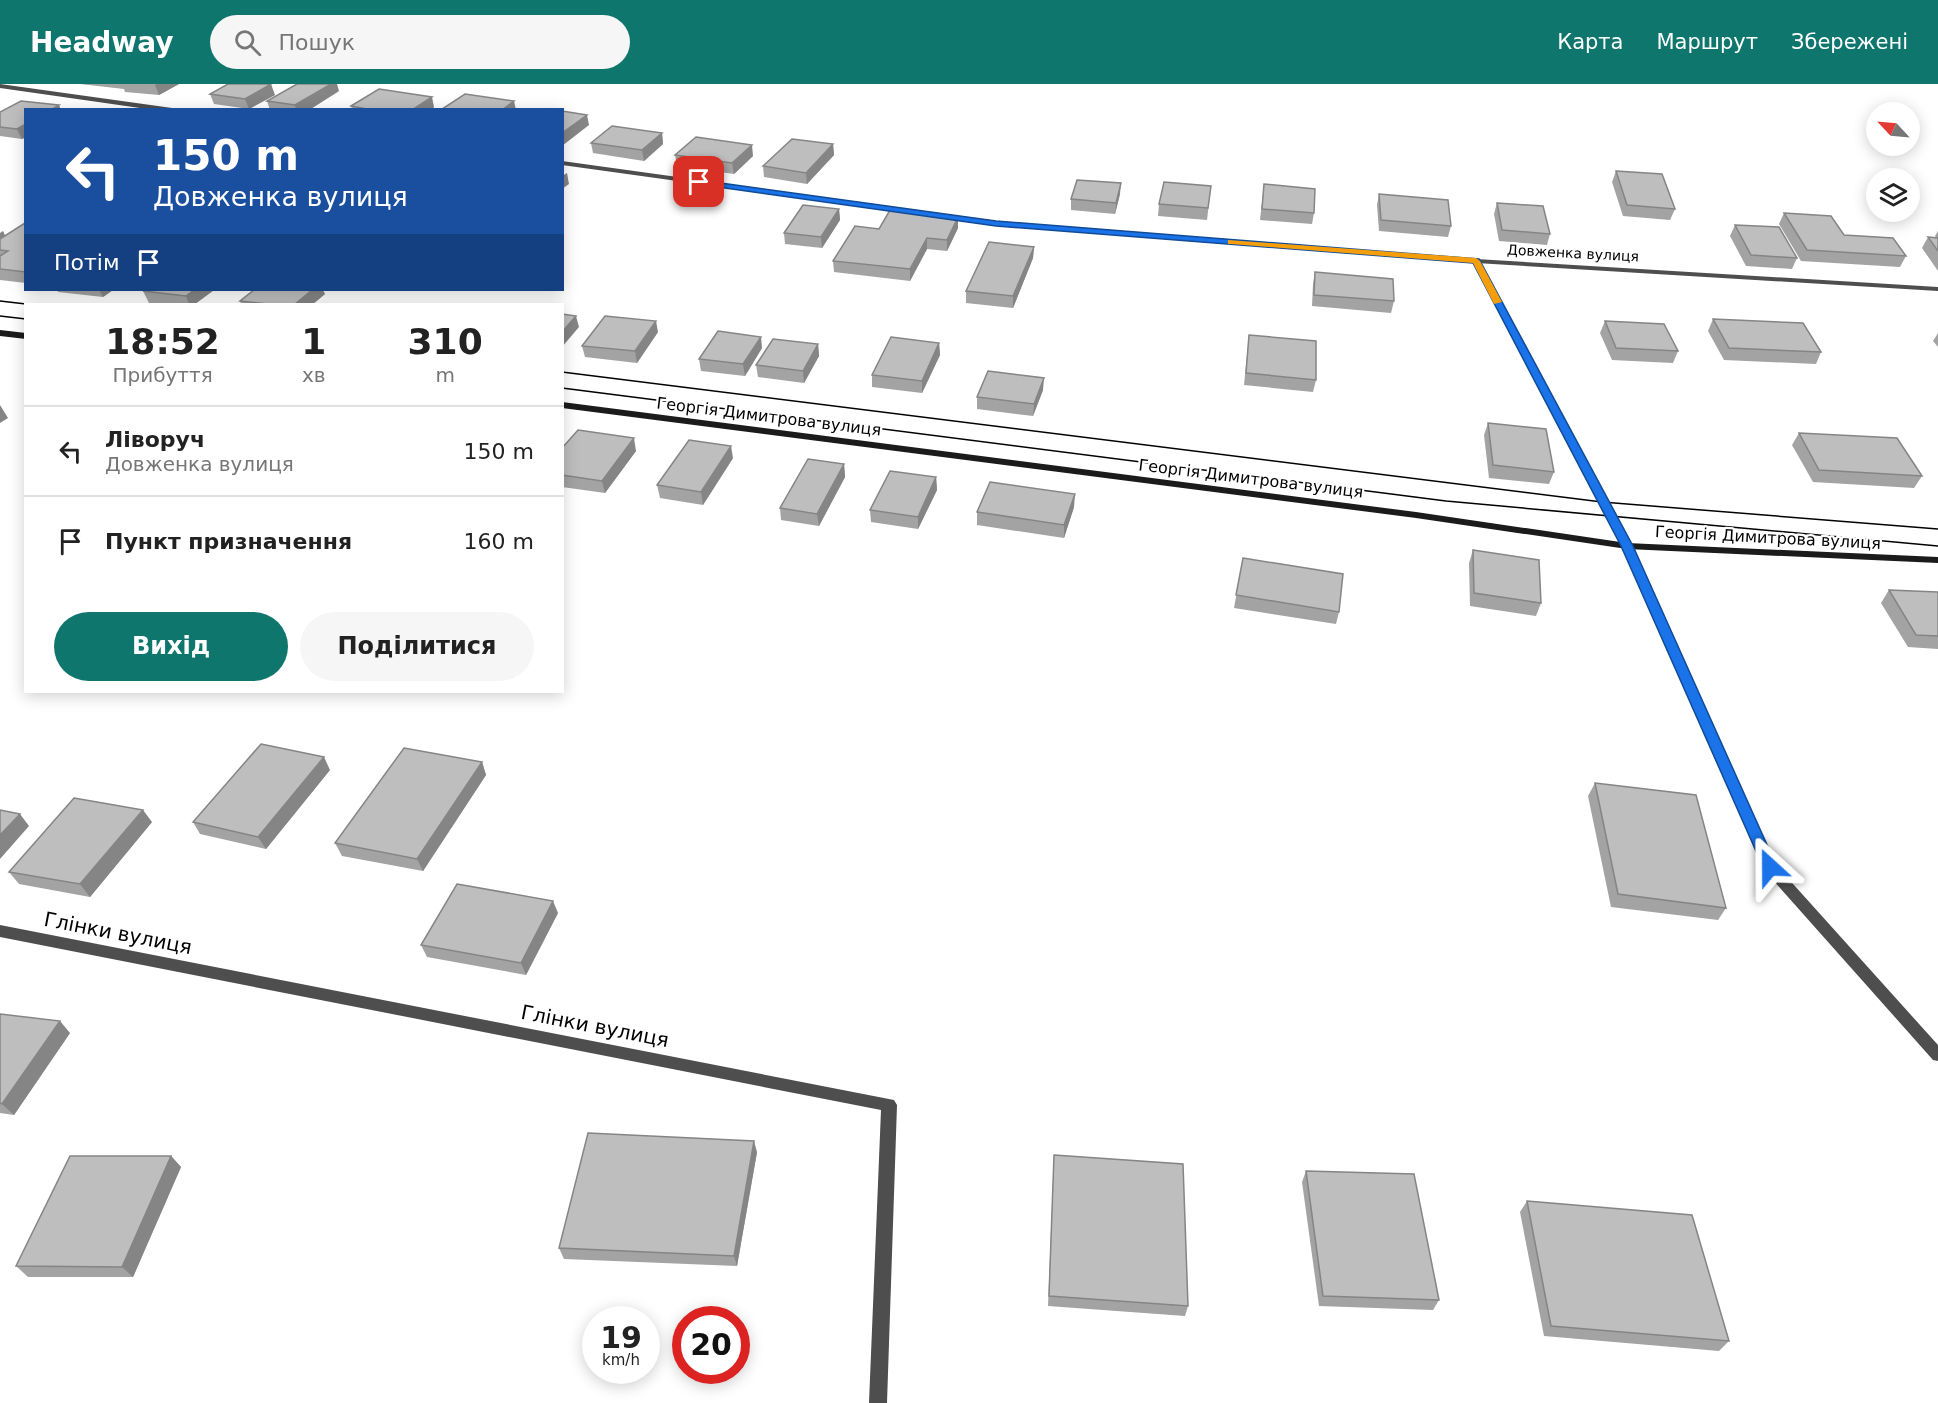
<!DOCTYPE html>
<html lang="uk">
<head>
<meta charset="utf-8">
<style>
  body { margin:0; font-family:"DejaVu Sans",sans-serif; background:#f6f6f6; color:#222; height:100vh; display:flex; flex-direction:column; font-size:22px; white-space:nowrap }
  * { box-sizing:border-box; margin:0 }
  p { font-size:20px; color:#767676 }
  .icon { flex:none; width:33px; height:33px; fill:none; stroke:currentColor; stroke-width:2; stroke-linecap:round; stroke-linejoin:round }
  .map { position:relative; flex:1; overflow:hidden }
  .details { position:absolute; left:24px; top:219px; width:540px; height:390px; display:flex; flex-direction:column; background:#fff; border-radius:0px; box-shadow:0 3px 15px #0003 }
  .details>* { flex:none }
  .guide { position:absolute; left:24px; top:24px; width:540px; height:183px; border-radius:0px; box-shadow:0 3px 15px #0003; background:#1a4fa0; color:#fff; overflow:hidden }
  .needle { width:39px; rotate:296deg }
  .controls { position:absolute; left:1866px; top:18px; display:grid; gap:12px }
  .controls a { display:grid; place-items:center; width:54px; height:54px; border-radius:50%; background:#fff; box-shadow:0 3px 15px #0003; font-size:30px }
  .speed { position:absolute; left:582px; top:1222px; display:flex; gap:12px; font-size:30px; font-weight:700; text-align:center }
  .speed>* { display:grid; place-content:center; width:78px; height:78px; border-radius:50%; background:#fff; box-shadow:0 3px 15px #0003; line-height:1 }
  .speed small { font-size:15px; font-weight:400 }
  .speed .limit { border:9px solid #d22; background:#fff; color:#111 }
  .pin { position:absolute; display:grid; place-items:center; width:51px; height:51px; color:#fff; margin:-26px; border-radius:12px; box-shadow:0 3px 9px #0006 }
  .me { position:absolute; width:66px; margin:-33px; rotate:336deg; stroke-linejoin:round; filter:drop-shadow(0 0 4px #0008) }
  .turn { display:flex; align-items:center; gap:21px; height:126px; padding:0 30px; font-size:27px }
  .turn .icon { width:78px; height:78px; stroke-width:2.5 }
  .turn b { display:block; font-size:42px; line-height:51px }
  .then { display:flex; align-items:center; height:57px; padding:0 30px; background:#0003; gap:12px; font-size:22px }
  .eta { display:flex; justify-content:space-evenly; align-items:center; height:102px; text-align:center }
  .eta b { font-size:36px; font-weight:600; line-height:42px }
  .cta { display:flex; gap:12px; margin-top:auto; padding:12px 30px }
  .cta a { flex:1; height:69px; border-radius:36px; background:#0f766e; color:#fff; font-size:24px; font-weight:600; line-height:69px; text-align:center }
  .cta a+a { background:#f6f6f6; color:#222 }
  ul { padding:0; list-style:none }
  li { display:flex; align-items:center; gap:18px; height:90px; padding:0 30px; border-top:2px solid #e0e0e0 }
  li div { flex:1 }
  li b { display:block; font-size:22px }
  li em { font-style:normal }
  header { display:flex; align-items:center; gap:36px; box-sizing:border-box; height:84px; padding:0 30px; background:#0f766e; color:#fff }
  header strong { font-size:28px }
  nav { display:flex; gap:33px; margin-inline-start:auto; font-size:21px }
  .search { width:420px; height:54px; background:#f6f6f6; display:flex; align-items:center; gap:15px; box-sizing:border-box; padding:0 21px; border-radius:33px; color:#767676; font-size:22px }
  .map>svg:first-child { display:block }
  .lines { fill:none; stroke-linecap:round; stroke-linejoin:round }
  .lane { fill:#4e4e4e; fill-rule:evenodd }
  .street { fill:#4e4e4e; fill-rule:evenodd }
  .secondary { fill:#1b1b1b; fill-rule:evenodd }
  .tram { stroke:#000; stroke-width:1.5 }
  .wall { fill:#a3a3a3 }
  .shaded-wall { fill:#858585 }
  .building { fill:#bebebe; stroke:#858585; stroke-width:1.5 }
  .route { fill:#1a73e8; stroke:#114b97; stroke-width:1.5 }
  .slow { fill:#f59e0b }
  .labels { text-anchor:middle; stroke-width:4.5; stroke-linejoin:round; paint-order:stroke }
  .far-street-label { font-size:14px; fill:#000; stroke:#fff }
  .street-label { font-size:16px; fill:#000; stroke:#fff }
  .near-street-label { font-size:20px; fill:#000; stroke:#fff }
</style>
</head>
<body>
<header>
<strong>Headway</strong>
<div class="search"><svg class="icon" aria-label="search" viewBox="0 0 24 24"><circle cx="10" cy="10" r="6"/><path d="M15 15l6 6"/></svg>Пошук</div>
<nav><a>Карта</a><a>Маршрут</a><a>Збережені</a></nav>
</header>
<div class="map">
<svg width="1938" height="1319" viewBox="0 0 1938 1319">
  <rect width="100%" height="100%" fill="#fff"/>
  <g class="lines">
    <polygon class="lane" points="1473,175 1480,177 1632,462 1775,780 1938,961 1938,977 1933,976 1765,787 1622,462 1472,177"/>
    <g class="street">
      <polygon points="0,0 172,24 175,26 154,26 0,4"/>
      <polygon points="562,77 996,137 1476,175 1938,203 1938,207 1476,179 996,141 562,81"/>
      <polygon points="0,841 894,1016 897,1021 887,1319 869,1319 881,1026 0,853"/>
    </g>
    <g class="secondary">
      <polygon points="0,246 26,249 26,255 0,252"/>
      <polygon points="562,318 1416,428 1627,459 1938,473 1938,479 1627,465 1416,434 562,324"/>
    </g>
    <g class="tram">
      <polyline points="0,217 26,220"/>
      <polyline points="0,232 26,235"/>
      <polyline points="562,288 1602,418 1938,445"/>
      <polyline points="562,304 1446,417 1938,462"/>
    </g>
  </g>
  <g class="wall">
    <polygon points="80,0 179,0 159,11 125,8 124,5"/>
    <polygon points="339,7 309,26 270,26 267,17"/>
    <polygon points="210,10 275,11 249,25 214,20"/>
    <polygon points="351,22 434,23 431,26 352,26"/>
    <polygon points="26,26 26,53 22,55 0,52 0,28"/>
    <polygon points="662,49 663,60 644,77 593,69 591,59"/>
    <polygon points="833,60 834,71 807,100 764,93 763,82"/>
    <polygon points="675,71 753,72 734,90 677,82"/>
    <polygon points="1616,87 1675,125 1670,136 1623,132 1612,98"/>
    <polygon points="1264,100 1314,129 1312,140 1260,136"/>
    <polygon points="1211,102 1207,136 1158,132 1159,120"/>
    <polygon points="1120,110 1115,130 1071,126 1071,115"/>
    <polygon points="1379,110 1451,142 1448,153 1379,147 1377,121"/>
    <polygon points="1497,119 1550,150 1547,161 1499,157 1494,130"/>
    <polygon points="839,125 840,136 822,164 785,160 784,149"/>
    <polygon points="1784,129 1844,151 1906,172 1900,183 1801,177 1779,140"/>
    <polygon points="26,140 26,199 0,196 0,166 3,147 5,152"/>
    <polygon points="1735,141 1797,174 1792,185 1746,182 1730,152"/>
    <polygon points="958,144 947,167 927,165 910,197 834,188 833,177 879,145"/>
    <polygon points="1938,147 1938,187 1922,164 1928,153 1936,154 1935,152"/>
    <polygon points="1034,163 1033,174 1013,224 966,219 966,207"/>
    <polygon points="1315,188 1394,217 1391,229 1312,222 1313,200"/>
    <polygon points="57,206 113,206 103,213 58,208"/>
    <polygon points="146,206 214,206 195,220 163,220 149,219 143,207"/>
    <polygon points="325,210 313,220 241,220 240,217"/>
    <polygon points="1713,235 1821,268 1816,280 1724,276 1708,247"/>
    <polygon points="1605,237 1678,267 1673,279 1612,276 1600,249"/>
    <polygon points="658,248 637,279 585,273 582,262"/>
    <polygon points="1938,249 1938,263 1933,257"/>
    <polygon points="1249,251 1316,296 1313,308 1244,301"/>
    <polygon points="939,259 940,271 922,309 872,303 872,291"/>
    <polygon points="818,260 819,272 804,299 758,293 756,281"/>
    <polygon points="762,264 745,292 701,287 699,275"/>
    <polygon points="1043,306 1033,332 977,325 977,313"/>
    <polygon points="1488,339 1554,388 1549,400 1489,394 1484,351"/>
    <polygon points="1799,349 1922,392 1914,404 1813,398 1792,361"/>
    <polygon points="562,364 636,367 605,409 562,403"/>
    <polygon points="733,374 703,421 660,414 657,401"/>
    <polygon points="844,380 845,393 819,442 781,436 780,424"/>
    <polygon points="936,393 937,406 918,445 871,438 870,426"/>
    <polygon points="1074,423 1064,454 977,441 977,428"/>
    <polygon points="1473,466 1541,519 1536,532 1470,522 1469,479"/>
    <polygon points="1243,474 1339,528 1336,540 1234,524"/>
    <polygon points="1889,506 1938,508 1938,565 1908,563 1881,519"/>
    <polygon points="482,678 486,691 423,787 342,772 335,759"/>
    <polygon points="330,686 266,765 200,750 193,738"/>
    <polygon points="1595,699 1726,824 1718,836 1611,823 1588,712"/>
    <polygon points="152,738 90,813 19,800 9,788"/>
    <polygon points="558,829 526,891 427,873 421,861"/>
    <polygon points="0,930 70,949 14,1031 0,1029"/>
    <polygon points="757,1068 737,1182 564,1175 559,1164"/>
    <polygon points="1054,1071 1188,1222 1185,1232 1048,1222"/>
    <polygon points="171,1072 181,1083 133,1193 28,1193 16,1182"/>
    <polygon points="1306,1087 1439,1216 1433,1226 1319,1222 1302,1098"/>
    <polygon points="1527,1117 1729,1257 1719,1267 1544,1252 1520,1128"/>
  </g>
  <g class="shaded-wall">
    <polygon points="157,0 179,0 159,11 155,1"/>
    <polygon points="271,0 275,11 249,25 245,15"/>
    <polygon points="331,0 337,0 339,7 309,26 296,26 295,21"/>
    <polygon points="432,13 434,23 431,26 412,26"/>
    <polygon points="514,17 516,26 502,26"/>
    <polygon points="59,21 61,26 51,26"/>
    <polygon points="587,31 589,41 562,62 562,49"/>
    <polygon points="26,40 26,53 22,55 17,45"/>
    <polygon points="662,49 663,60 644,77 642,66"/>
    <polygon points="833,60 834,71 807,100 806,89"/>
    <polygon points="752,61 753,72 734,90 732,79"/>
    <polygon points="567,89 569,100 562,105 562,92"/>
    <polygon points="1121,99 1120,110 1115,130 1116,119"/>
    <polygon points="839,125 840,136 822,164 821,153"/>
    <polygon points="958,133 958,144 947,167 947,156"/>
    <polygon points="3,147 8,159 0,164 0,149"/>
    <polygon points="927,154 927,165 910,197 910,185"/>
    <polygon points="1034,163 1033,174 1013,224 1013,212"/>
    <polygon points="99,206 113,206 103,213"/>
    <polygon points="194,206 214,206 195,220 189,220 186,212"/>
    <polygon points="312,206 323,206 325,210 313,220 295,220"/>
    <polygon points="576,232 579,243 562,263 562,248"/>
    <polygon points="656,237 658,248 637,279 635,267"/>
    <polygon points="761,253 762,264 745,292 743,280"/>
    <polygon points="939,259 940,271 922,309 922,297"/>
    <polygon points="818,260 819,272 804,299 803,287"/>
    <polygon points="1044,294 1043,306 1033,332 1034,320"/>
    <polygon points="0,321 8,334 0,339"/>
    <polygon points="634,354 636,367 605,409 602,397"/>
    <polygon points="731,362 733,374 703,421 701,408"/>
    <polygon points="844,380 845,393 819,442 817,430"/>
    <polygon points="936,393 937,406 918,445 918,433"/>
    <polygon points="1075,410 1074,423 1064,454 1064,441"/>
    <polygon points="324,673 330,686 266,765 258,753"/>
    <polygon points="482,678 486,691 423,787 417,775"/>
    <polygon points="143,726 152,738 90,813 80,800"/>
    <polygon points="20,730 29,742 0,775 0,751"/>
    <polygon points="553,817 558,829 526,891 521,879"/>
    <polygon points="60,937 70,949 14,1031 2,1020"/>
    <polygon points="754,1057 757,1068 737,1182 734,1172"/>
    <polygon points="171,1072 181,1083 133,1193 122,1183"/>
  </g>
  <g class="building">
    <polygon points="228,0 271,0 245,15 210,10"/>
    <polygon points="297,0 331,0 295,21 267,17"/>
    <polygon points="379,5 432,13 412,26 372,26 351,22"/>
    <polygon points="465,10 514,17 502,26 442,25"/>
    <polygon points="21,17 59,21 51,26 26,26 26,40 17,45 0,43 0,28"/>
    <polygon points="562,27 587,31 562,49"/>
    <polygon points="612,42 662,49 642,66 591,59"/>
    <polygon points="696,53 752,61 732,79 675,71"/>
    <polygon points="792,55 833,60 806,89 763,82"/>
    <polygon points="1616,87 1662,90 1675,125 1627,121"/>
    <polygon points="1077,96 1121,99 1116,119 1071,115"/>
    <polygon points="1164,98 1211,102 1208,124 1159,120"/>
    <polygon points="1264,100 1315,105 1314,129 1262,125"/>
    <polygon points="1379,110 1448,116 1451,142 1381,136"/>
    <polygon points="1497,119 1543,122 1550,150 1502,146"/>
    <polygon points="803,121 839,125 821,153 784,149"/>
    <polygon points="890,126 958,133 947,156 927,154 910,185 833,177 855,142 879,145"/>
    <polygon points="1784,129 1831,132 1844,151 1893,154 1906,172 1807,166"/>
    <polygon points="25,139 26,140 26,188 0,185 0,172 8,167 0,166 0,155"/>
    <polygon points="1735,141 1779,143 1797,174 1751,171"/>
    <polygon points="1928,153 1938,154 1938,167"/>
    <polygon points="989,158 1034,163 1013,212 966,207"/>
    <polygon points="1315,188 1393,195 1394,217 1314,211"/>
    <polygon points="146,206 194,206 186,212 143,207"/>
    <polygon points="254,206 312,206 295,220 268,220 240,217"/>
    <polygon points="562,230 576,232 562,248"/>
    <polygon points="605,232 656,237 635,267 582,262"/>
    <polygon points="1713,235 1803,239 1821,268 1729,264"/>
    <polygon points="1605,237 1664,240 1678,267 1616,264"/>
    <polygon points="718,247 761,253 743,280 699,275"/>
    <polygon points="1249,251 1316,257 1316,296 1246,289"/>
    <polygon points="891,253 939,259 922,297 872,291"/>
    <polygon points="773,255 818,260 803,287 756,281"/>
    <polygon points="988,287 1044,294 1034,320 977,313"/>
    <polygon points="1488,339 1546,345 1554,388 1493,381"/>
    <polygon points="578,346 634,354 602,397 562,391 562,364"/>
    <polygon points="1799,349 1897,354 1922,392 1819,386"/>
    <polygon points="689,356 731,362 701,408 657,401"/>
    <polygon points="808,375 844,380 817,430 780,424"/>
    <polygon points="890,387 936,393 918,433 870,426"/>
    <polygon points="990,398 1075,410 1064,441 977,428"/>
    <polygon points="1473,466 1539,476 1541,519 1474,509"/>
    <polygon points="1243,474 1343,490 1339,528 1236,511"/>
    <polygon points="1889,506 1938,508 1938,552 1916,551"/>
    <polygon points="261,660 324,673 258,753 193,738"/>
    <polygon points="404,664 482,678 417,775 335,759"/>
    <polygon points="1595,699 1696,711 1726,824 1618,810"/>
    <polygon points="74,714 143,726 80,800 9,788"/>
    <polygon points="0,726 20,730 0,751"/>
    <polygon points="457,800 553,817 521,879 421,861"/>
    <polygon points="0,930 60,937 2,1020 0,1019"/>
    <polygon points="588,1049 754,1057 734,1172 559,1164"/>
    <polygon points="1054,1071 1183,1080 1188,1222 1049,1212"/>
    <polygon points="70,1072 171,1072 122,1183 16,1182"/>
    <polygon points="1306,1087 1414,1090 1439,1216 1323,1212"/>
    <polygon points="1527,1117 1692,1131 1729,1257 1551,1242"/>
  </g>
  <polygon class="route" points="699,96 996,137 1479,175 1633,462 1777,783 1775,788 1765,788 1763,783 1621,462 1473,179 996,142 696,100"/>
  <polygon class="slow" points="1228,156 1476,174 1480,177 1502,218 1494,220 1473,179 1231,160 1228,160"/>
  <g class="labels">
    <g class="far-street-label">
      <text transform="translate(1573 169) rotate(3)" y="5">Довженка вулиця</text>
    </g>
    <g class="street-label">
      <text transform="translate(769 332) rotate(7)" y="6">Георгія Димитрова вулиця</text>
      <text transform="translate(1251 394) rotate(7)" y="6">Георгія Димитрова вулиця</text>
      <text transform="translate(1768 453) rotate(3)" y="6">Георгія Димитрова вулиця</text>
    </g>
    <g class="near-street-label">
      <text transform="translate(118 849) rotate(11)" y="7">Глінки вулиця</text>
      <text transform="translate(595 942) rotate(11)" y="7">Глінки вулиця</text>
    </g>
  </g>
</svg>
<div class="controls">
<a><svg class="needle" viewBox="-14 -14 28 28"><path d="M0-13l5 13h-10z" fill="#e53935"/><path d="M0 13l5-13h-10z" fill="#767676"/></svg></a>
<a><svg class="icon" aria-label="layers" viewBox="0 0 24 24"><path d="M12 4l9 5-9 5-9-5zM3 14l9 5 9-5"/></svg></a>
</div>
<div class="speed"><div>19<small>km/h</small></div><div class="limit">20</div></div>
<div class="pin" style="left:699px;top:98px;background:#d93025"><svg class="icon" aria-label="arrive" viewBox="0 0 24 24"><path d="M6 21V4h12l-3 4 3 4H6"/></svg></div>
<svg class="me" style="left:1770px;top:783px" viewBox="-20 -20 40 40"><path d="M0-17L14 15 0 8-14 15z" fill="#1a73e8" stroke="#fff" stroke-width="4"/></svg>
<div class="guide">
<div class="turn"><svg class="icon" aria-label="left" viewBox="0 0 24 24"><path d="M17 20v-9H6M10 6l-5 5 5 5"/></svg><div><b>150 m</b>Довженка вулиця</div></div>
<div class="then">Потім<svg class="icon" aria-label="arrive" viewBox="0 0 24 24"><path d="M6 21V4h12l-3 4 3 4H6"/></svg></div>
</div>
<section class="details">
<div class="eta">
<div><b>18:52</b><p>Прибуття</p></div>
<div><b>1</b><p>хв</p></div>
<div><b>310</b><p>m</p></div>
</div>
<ul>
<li><svg class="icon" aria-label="left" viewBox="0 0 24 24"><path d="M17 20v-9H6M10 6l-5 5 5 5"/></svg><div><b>Ліворуч</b><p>Довженка вулиця</p></div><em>150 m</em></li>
<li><svg class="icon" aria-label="arrive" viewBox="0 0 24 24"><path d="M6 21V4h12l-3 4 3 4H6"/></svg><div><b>Пункт призначення</b></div><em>160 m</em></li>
</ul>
<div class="cta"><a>Вихід</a><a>Поділитися</a></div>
</section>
</div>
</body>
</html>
